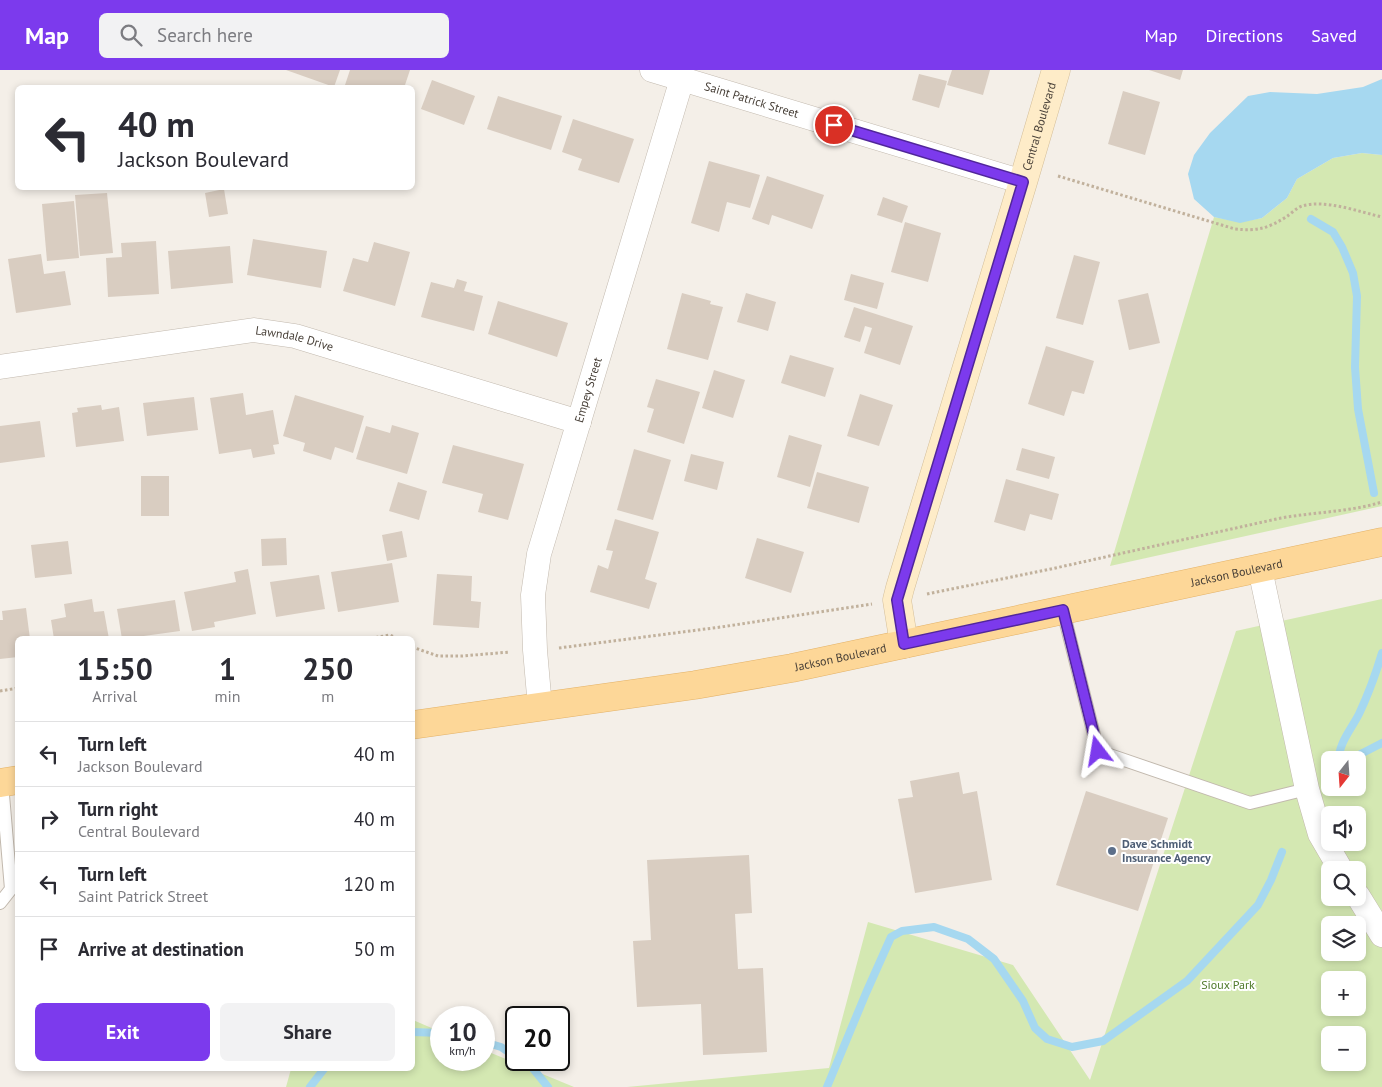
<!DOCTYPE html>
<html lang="en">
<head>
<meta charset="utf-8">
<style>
  body { margin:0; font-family:"PT Sans",sans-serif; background:#f2f2f3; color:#2b2b33; height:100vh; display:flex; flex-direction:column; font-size:19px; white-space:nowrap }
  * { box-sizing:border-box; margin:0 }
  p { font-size:16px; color:#7c7c81 }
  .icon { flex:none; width:28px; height:28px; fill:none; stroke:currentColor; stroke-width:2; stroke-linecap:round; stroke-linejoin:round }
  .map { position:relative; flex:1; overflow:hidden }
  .details { position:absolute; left:15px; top:566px; width:400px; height:435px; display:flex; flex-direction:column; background:#fff; border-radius:8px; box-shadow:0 2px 8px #0003 }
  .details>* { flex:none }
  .banner { position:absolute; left:15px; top:15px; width:400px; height:105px; border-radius:8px; box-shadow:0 2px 8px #0003; background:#fff; color:#2b2b33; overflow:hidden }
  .needle { width:32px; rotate:197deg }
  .tools { position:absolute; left:1321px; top:681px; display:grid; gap:10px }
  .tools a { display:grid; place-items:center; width:45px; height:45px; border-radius:8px; background:#fff; box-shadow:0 2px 8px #0003; font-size:25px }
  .speed { position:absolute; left:430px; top:936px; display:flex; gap:10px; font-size:25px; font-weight:700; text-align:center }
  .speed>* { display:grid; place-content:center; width:65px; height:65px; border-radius:50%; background:#fff; box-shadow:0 2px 8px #0003; line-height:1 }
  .speed small { font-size:12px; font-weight:400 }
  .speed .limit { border:2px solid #111; border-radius:8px; background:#fff; color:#111 }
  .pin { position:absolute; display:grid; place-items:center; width:42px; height:42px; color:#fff; margin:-21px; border:2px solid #fff; border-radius:50%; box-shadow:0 1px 5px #0007 }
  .me { position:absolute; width:55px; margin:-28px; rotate:346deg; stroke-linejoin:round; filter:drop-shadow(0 0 4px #0008) }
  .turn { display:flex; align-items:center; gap:18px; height:105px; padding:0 20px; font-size:22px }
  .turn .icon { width:65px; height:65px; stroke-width:2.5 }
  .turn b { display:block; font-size:35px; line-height:42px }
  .eta { display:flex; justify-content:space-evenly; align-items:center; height:85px; text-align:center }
  .eta b { font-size:30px; font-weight:700; line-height:35px }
  .primary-button { display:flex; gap:10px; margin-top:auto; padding:10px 20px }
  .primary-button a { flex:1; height:58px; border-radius:8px; background:#7c3aed; color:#fff; font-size:20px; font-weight:700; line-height:58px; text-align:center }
  .primary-button a+a { background:#f2f2f3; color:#2b2b33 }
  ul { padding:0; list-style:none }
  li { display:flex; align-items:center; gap:15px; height:65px; padding:0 20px; border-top:1px solid #e1e1e2 }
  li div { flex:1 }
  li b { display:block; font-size:19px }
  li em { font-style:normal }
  header { display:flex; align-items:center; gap:30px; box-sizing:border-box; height:70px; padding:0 25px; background:#7c3aed; color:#fff }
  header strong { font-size:24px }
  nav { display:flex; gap:28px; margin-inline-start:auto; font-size:18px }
  .search { width:350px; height:45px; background:#f2f2f3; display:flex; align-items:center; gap:12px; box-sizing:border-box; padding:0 18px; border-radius:8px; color:#7c7c81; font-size:19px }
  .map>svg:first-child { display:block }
  .green { fill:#d4e8b2; fill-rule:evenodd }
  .water { fill:#a6d8f0 }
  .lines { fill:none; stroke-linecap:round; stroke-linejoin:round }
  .stream { stroke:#a6d8f0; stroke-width:8 }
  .building { fill:#d9cdc1 }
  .lane-casing { stroke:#c2b9ae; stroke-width:14 }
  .street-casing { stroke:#c2b9ae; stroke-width:25 }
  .secondary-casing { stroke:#d3be99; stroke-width:29 }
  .primary-casing { stroke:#e3b268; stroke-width:29 }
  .path { stroke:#c1b19c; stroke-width:3; stroke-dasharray:2.5 2.5; stroke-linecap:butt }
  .lane { stroke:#fff; stroke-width:12 }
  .street { stroke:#fff; stroke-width:24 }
  .secondary { stroke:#feecc8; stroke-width:28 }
  .primary { stroke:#fdd798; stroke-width:28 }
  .route-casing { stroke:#51269a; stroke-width:12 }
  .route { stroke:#7c3aed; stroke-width:9 }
  .service-dot { fill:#5c6f8a; stroke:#fff; stroke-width:2 }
  .labels { text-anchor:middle; stroke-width:4; stroke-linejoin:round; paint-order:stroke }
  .street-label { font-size:12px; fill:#473f37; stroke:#fff }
  .service-label { font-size:12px; font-weight:bold; fill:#4e5e75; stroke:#fff; text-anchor:start }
  .park-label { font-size:12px; fill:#4f792a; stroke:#fff }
</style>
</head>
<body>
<header>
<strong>Map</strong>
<div class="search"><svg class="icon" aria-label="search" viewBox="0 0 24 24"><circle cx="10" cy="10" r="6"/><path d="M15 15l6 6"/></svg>Search here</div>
<nav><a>Map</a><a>Directions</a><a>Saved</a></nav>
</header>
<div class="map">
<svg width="1382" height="1017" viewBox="0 0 1382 1017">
  <rect width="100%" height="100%" fill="#f4efe8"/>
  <g class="green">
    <polygon points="1362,83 1382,85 1382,436 1110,496 1214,147 1240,152 1262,148 1287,128 1297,109 1333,88"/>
    <path d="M1382 529V1017H627L829 998 868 852 1013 895 1090 1010 1236 561ZM1330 690H1358V718H1330ZM1330 745H1358V772H1330ZM1330 800H1358V828H1330ZM1330 855H1358V882H1330ZM1330 910H1358V938H1330ZM1330 965H1358V992H1330Z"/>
    <polygon points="413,950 441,962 441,990 484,990 484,980 574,1017 286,1017 291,999 412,999"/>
  </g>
  <polygon class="water" points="1382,9 1382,85 1362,83 1333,88 1297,109 1287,128 1262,148 1240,153 1214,147 1194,129 1188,104 1194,85 1210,63 1248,26 1270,22 1317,24 1363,17"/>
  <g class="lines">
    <g class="stream">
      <polyline points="1311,149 1333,162 1342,177 1353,203 1357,226 1355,297 1358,339 1374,423"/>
      <path d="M1339 690C1338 674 1352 658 1359 644 1368 625 1376 603 1382 583"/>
      <polyline points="1349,690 1382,673"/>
      <polyline points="412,962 441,963"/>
      <polyline points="484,972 501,977 516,987"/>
      <polyline points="522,990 530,995 548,1017"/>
      <polyline points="310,1017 324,999"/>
      <polyline points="827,1017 866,923 891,867 902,861 934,857 968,869 994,889 1023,931 1035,958 1047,969 1072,977 1103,971 1187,911 1258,835 1271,810 1282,782"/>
    </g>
  </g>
  <g class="building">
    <polygon points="286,0 340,0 334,17"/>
    <polygon points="350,0 410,0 404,18 351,18 345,15"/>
    <polygon points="952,0 990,0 983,25 947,15"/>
    <polygon points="1149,0 1183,0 1180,10"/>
    <polygon points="919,4 947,11 939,38 912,30"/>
    <polygon points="432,10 475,26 464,55 421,39"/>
    <polygon points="1123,21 1160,32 1145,85 1108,74"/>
    <polygon points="498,26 562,46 551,80 487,59"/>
    <polygon points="573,49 634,69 619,113 578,100 582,89 562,82"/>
    <polygon points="709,91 760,105 750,138 727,132 719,162 691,153"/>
    <polygon points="767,106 824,125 812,159 772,145 769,155 752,149"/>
    <polygon points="44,118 65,118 65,119 44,120"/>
    <polygon points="224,119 228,144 209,147 205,123"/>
    <polygon points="107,123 113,183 80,186 75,125"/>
    <polygon points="883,127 908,136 902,153 877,145"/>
    <polygon points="74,131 79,188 47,191 42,134"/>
    <polygon points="905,152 941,163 928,212 891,202"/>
    <polygon points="253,169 327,181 321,218 247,205"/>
    <polygon points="156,171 159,224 108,227 106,188 122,187 121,173"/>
    <polygon points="374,172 410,182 395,236 343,221 353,188 368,192"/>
    <polygon points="230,176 233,213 171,219 168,181"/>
    <polygon points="41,184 44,204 65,201 71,235 16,243 8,189"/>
    <polygon points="1074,185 1100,192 1083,255 1056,248"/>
    <polygon points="851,204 884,213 877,239 844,230"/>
    <polygon points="457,209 467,212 464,221 483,226 474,261 421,247 431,212 454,218"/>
    <polygon points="682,223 711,231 710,234 723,237 708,290 667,279"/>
    <polygon points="746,223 776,232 768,261 737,252"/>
    <polygon points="1148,223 1160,273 1129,280 1118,230"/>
    <polygon points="498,231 568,253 557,287 488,264"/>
    <polygon points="854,237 913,256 900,295 864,283 872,258 865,256 860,272 844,267"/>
    <polygon points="1046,276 1094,291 1084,324 1072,321 1064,346 1028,334"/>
    <polygon points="790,285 834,298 825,327 781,313"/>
    <polygon points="714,300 745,310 733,348 702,338"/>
    <polygon points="656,309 700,322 684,374 647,362 654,339 647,337"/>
    <polygon points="243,323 246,345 273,340 279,374 273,375 275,384 253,388 251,379 219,384 210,328"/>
    <polygon points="860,324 893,335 879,376 847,366"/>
    <polygon points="295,325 364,346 353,383 335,377 331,390 303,381 305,373 283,366"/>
    <polygon points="194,327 198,360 147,366 143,333"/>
    <polygon points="101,335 102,340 119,337 124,371 76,377 72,343 78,342 77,338"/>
    <polygon points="40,351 45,387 0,393 0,356"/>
    <polygon points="392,355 419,363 407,404 356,389 366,356 390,363"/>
    <polygon points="789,365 822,375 810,417 777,407"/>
    <polygon points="453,375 524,394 508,450 478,442 483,424 442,413"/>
    <polygon points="1022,378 1055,387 1049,409 1016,400"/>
    <polygon points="634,379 671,390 653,450 617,440"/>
    <polygon points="691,384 724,392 717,420 684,411"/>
    <polygon points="817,402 869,417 859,453 807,438"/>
    <rect x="141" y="406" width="28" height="40"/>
    <polygon points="1006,409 1059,424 1052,450 1030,444 1025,461 994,452"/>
    <polygon points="398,412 427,421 419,450 389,441"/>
    <polygon points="615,449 659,462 645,509 657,513 649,539 590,522 598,495 608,499 613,481 606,480"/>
    <polygon points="402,461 407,487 387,491 382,465"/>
    <polygon points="286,468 287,495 262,496 261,469"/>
    <polygon points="757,468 804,482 791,523 745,508"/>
    <polygon points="68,471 72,504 35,508 31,475"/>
    <polygon points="392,493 399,532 338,542 331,502"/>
    <polygon points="248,499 256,544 214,552 215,557 192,561 184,522 236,512 234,502"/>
    <polygon points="437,504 472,506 471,531 481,532 479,558 433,555"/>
    <polygon points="319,505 325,539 276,547 270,512"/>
    <polygon points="92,529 94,542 104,541 109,569 54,569 51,550 66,547 64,534"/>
    <polygon points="175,530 180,561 122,569 117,539"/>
    <polygon points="26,538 30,569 18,569 18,587 0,589 0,550 3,550 2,541"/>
    <polygon points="959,702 963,724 977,721 992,810 915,823 898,729 913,727 910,711"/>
    <polygon points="1086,721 1168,748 1138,841 1056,815"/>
    <polygon points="749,785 752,843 735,844 738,899 763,898 767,982 703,985 701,934 637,937 633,871 651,870 647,790"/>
  </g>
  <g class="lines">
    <g class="lane-casing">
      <g id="lane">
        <polyline points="1063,541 1098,681 1250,733 1307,719"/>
        <polyline points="0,833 11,819 2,713"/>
      </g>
    </g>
    <g class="street-casing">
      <g id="street">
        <path id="s1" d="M652 0 1023 112"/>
        <path id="s2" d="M0 297 254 260 295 266 579 352"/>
        <polyline points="1260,499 1307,719 1320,764 1341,800"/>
        <path id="s3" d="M540 637 535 580 533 525 539 484 682 9"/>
        <polyline points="1358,826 1382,865"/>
      </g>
    </g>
    <g class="secondary-casing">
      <g id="secondary">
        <path id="s4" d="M904 574 897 530 900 518 1023 112 1056 0"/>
      </g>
    </g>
    <g class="primary-casing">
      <g id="primary">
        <path id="s5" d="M412 655 695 615 792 598 1382 472"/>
        <polyline points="0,713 18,710"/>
      </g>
    </g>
    <g class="path">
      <path d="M1058 106 1235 159C1257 161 1267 159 1286 147 1291 144 1296 138 1302 136 1325 129 1360 142 1382 147"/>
      <path d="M927 524 1051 499 1281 448C1315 442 1349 442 1382 432"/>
      <polyline points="366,569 390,565 398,569"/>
      <polyline points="412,577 438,586 462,586 510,582"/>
      <polyline points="559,578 721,557 872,534"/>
      <polyline points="0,621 18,618"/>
    </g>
    <use href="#lane" class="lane"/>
    <use href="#street" class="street"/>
    <use href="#secondary" class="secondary"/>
    <use href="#primary" class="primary"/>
  </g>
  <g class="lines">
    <g class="route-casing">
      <polyline id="route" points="834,55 1023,112 897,530 904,574 1063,540 1098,681"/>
    </g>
    <use href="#route" class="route"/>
  </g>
  <circle class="service-dot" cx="1112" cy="781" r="5"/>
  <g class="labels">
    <g class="street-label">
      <text dy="4" stroke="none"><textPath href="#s1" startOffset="104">Saint Patrick Street</textPath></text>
      <text dy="4" stroke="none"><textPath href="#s4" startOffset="539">Central Boulevard</textPath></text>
      <text dy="4" stroke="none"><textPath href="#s2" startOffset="298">Lawndale Drive</textPath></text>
      <text dy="4" stroke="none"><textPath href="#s3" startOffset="325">Empey Street</textPath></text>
      <text dy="4" stroke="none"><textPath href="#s5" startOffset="839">Jackson Boulevard</textPath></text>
      <text dy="4" stroke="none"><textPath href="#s5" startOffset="434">Jackson Boulevard</textPath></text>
    </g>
    <g class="service-label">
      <text x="1122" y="778">Dave Schmidt<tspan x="1122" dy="14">Insurance Agency</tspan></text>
    </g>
    <g class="park-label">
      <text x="1228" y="919">Sioux Park</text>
    </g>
  </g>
</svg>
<div class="tools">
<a><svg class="needle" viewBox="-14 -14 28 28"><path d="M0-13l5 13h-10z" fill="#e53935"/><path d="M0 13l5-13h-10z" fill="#7c7c81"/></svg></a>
<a><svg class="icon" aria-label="sound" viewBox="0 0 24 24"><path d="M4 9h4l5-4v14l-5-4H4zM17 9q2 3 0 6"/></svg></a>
<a><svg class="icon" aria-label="search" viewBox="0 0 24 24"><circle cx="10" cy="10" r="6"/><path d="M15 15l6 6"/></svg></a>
<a><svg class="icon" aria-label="layers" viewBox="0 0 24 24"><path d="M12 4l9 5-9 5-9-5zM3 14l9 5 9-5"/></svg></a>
<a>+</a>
<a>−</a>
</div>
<div class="speed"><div>10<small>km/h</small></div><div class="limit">20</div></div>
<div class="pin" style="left:834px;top:55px;background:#d93025"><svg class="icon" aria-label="arrive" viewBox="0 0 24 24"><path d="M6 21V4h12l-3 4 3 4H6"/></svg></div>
<svg class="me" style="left:1098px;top:681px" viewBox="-20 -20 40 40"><path d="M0-17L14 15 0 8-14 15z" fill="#7c3aed" stroke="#fff" stroke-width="4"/></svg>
<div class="banner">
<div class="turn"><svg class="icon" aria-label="left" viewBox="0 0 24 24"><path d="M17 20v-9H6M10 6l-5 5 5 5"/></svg><div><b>40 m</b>Jackson Boulevard</div></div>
</div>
<section class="details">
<div class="eta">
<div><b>15:50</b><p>Arrival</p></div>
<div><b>1</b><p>min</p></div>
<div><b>250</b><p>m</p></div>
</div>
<ul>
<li><svg class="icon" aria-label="left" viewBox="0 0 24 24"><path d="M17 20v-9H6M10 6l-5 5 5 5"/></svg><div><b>Turn left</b><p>Jackson Boulevard</p></div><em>40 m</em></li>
<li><svg class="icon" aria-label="right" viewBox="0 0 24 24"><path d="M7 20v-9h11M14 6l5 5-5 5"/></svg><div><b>Turn right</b><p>Central Boulevard</p></div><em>40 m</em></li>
<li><svg class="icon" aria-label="left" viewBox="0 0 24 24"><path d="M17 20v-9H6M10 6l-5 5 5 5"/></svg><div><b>Turn left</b><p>Saint Patrick Street</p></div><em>120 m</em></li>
<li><svg class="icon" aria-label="arrive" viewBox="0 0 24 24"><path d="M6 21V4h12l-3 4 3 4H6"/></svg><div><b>Arrive at destination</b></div><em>50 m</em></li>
</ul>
<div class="primary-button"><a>Exit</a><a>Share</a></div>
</section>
</div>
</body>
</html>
